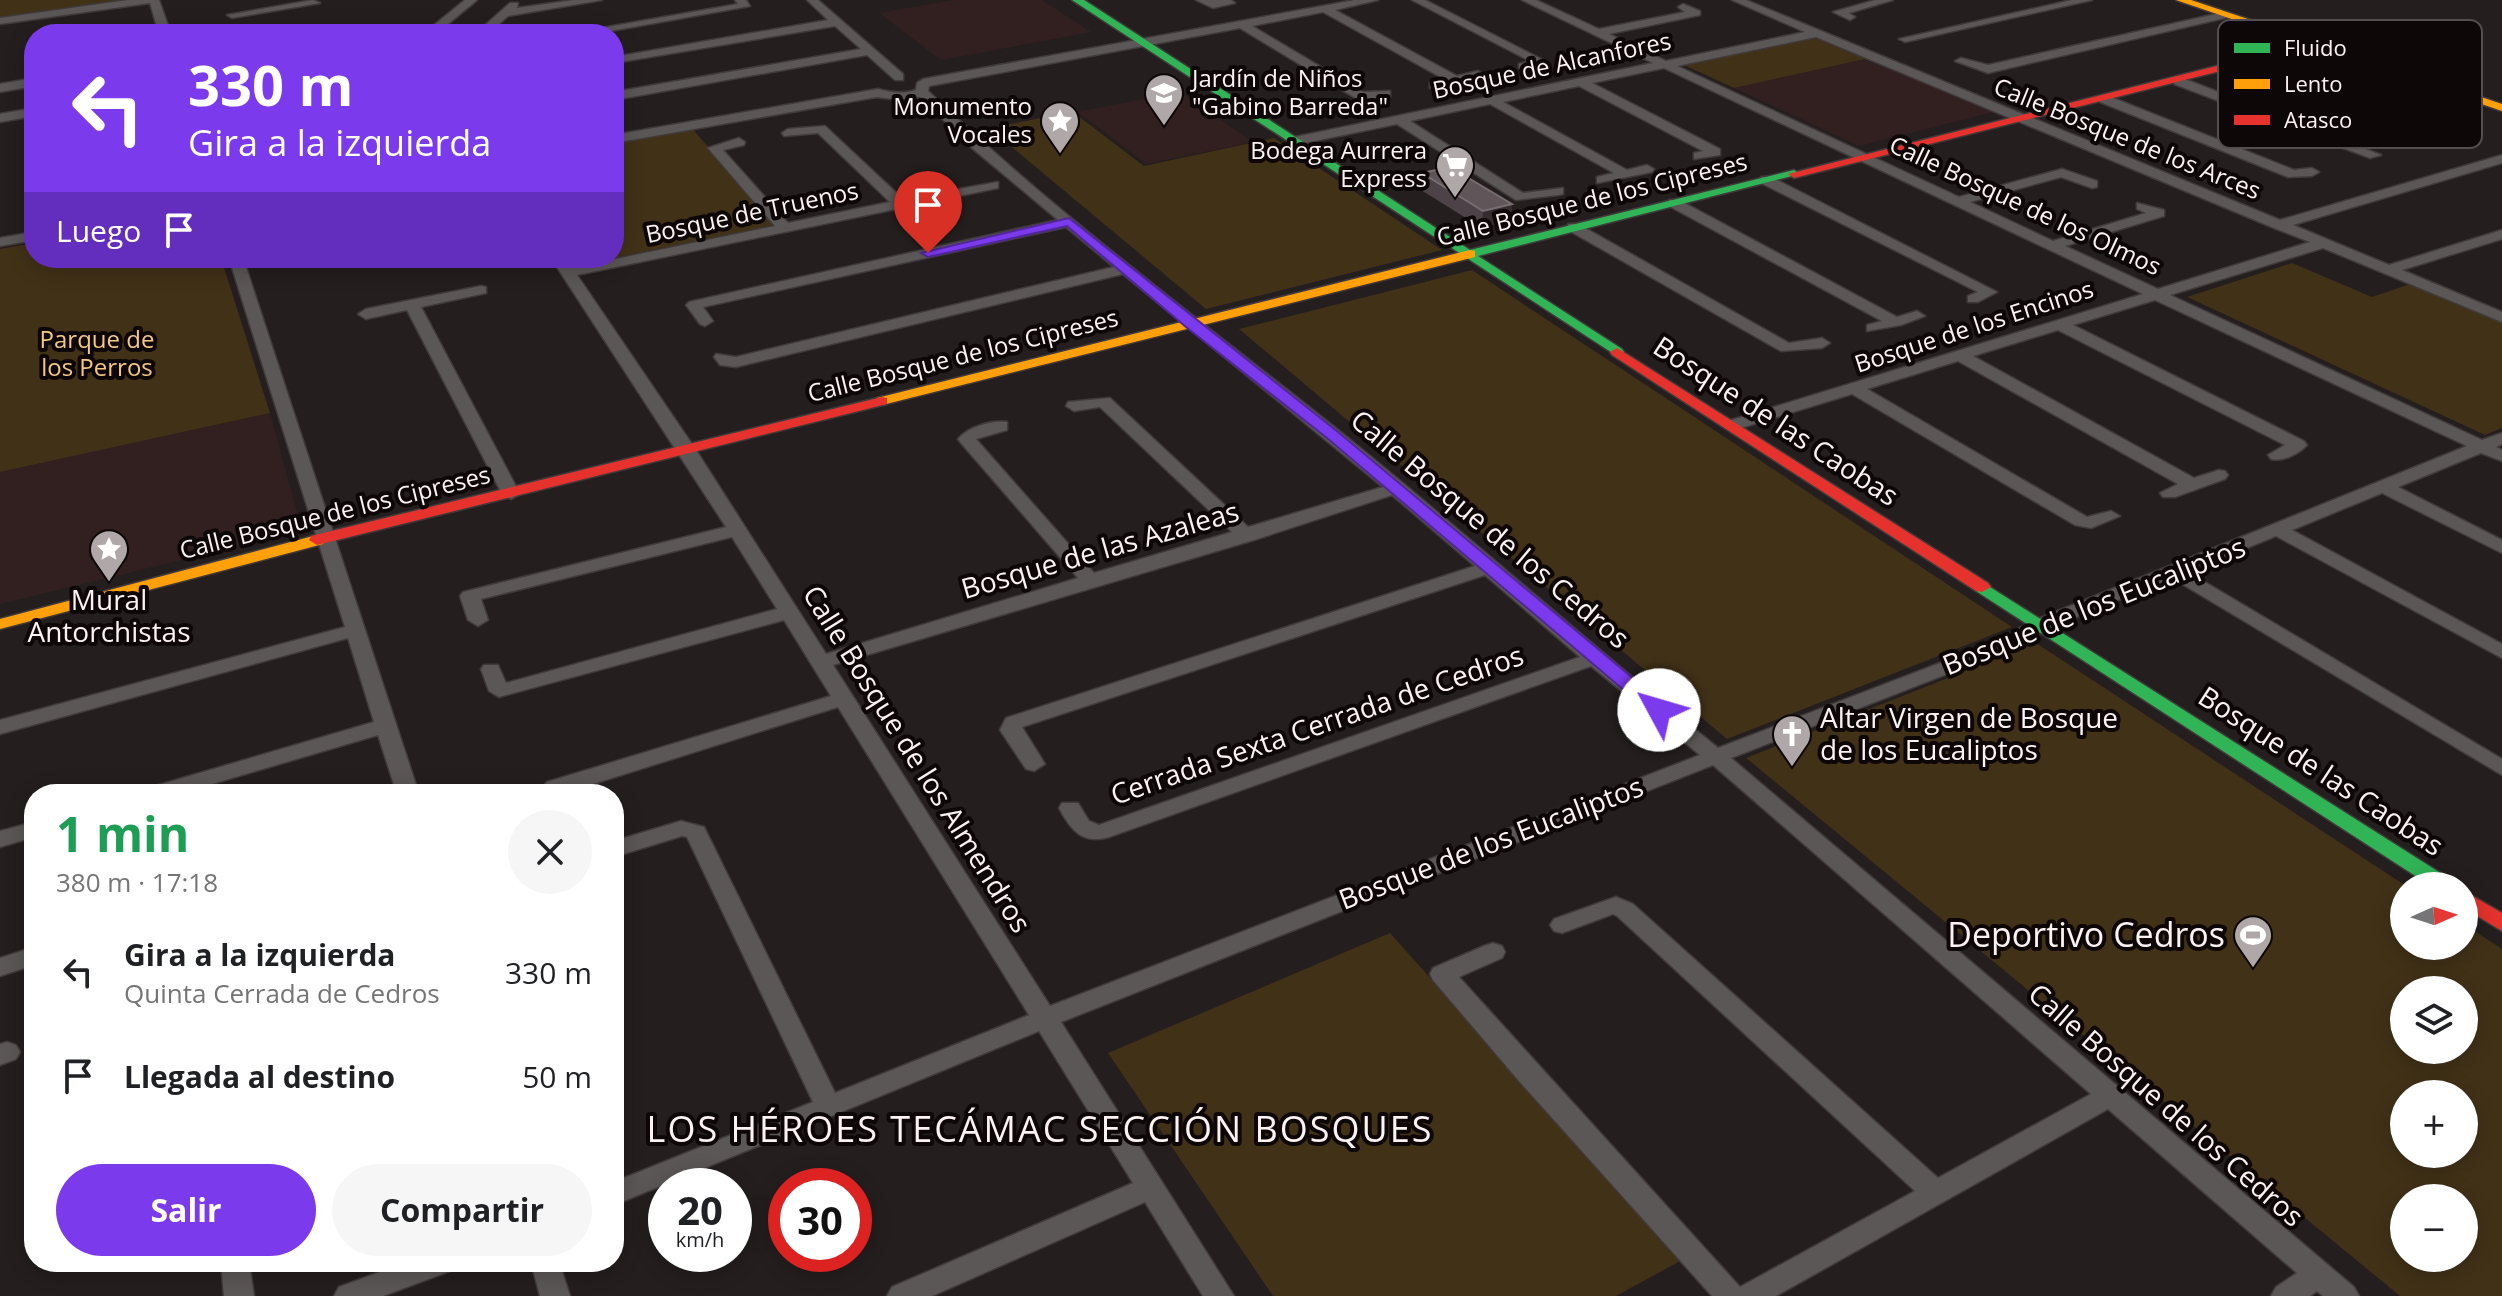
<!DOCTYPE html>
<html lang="es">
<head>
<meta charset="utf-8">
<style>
  body { margin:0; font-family:"Open Sans",sans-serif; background:#f6f6f6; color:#202124; height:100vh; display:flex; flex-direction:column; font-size:30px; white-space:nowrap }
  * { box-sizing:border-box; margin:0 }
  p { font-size:26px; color:#757577 }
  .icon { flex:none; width:44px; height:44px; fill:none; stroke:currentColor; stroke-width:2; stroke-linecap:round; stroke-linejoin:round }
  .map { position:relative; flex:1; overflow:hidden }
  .details { position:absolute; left:24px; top:784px; width:600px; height:488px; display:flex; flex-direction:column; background:#fff; border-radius:32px; box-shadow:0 4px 20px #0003 }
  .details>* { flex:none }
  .guide { position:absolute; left:24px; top:24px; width:600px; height:244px; border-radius:32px; box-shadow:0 4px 20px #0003; background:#7c3aed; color:#fff; overflow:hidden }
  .needle { width:52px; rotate:87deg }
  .fabs { position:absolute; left:2390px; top:872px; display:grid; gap:16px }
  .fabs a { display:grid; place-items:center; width:88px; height:88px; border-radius:50%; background:#fff; box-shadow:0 4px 20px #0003; font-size:40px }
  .speed { position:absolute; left:648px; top:1168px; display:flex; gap:16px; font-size:40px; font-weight:700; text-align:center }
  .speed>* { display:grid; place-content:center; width:104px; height:104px; border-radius:50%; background:#fff; box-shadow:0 4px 20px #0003; line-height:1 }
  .speed small { font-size:20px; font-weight:400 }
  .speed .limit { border:12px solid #d22; background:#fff; color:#111 }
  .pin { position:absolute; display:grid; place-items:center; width:68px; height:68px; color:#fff; margin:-82px -34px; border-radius:50% 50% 50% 0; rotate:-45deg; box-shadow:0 0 8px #0007 }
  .pin .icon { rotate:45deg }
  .me { position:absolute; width:88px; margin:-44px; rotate:309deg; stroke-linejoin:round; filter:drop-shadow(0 0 6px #0008) }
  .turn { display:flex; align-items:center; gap:28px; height:168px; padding:0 32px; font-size:36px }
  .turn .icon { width:104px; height:104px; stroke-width:2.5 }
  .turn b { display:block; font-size:56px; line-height:68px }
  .then { display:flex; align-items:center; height:76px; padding:0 32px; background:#0003; gap:16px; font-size:30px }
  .round { display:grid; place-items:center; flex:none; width:84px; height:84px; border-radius:42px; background:#f6f6f6 }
  .overview { display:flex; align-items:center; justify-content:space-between; height:136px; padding:0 32px }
  h1 { font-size:48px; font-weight:700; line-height:60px; color:#1e9e55 }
  .action { display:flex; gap:16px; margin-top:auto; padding:16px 32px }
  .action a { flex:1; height:92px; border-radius:48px; background:#7c3aed; color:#fff; font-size:32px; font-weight:700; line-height:92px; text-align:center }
  .action a+a { background:#f6f6f6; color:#202124 }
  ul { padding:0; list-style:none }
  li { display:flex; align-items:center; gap:24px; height:104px; padding:0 32px }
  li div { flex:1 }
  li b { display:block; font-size:30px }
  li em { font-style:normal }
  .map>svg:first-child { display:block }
  .built { fill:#322020 }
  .green { fill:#413117; fill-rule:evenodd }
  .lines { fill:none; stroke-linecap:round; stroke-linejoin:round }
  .street-casing { stroke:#403a3a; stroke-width:3 }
  .fast-casing { stroke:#403a3a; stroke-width:3 }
  .slow-casing { stroke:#403a3a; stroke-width:3 }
  .jam-casing { stroke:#403a3a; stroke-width:3 }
  .street { fill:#5c5757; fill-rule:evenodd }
  .fast { fill:#30b455; fill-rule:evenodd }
  .slow { fill:#ff9f0a; fill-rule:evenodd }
  .jam { fill:#e5322d; fill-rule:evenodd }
  .wall { fill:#4d4247 }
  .shaded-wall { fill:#352c2f }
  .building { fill:#605559; stroke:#786e71; stroke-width:2 }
  .route { fill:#7c3aed; stroke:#51269a; stroke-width:2 }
  .labels { text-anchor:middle; stroke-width:8; stroke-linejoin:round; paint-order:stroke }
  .far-street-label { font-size:24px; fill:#fcf2f2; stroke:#0d0707 }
  .far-poi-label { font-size:24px; fill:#fcf2f2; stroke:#0d0707; text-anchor:end }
  .far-park-label { font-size:24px; fill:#f5c882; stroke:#0d0707 }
  .street-label { font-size:28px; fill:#fcf2f2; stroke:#0d0707 }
  .poi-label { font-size:28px; fill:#fcf2f2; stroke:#0d0707 }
  .near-poi-label { font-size:34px; fill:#fcf2f2; stroke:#0d0707; text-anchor:end }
  .near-neighbourhood-label { font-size:36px; letter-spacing:2px; fill:#fcf2f2; stroke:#0d0707 }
  .key { fill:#0d0707; stroke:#554e4e; stroke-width:2 }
  .key-label { font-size:22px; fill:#fcf2f2 }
</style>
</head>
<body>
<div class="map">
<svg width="2502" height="1296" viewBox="0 0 2502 1296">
  <rect width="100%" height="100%" fill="#241e1e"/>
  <g class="built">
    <polygon points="953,0 1042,0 1091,32 941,60 879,13"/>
    <polygon points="1865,59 1993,112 1859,146 1734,88"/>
    <polygon points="1180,92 1253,142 1146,164 1078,112"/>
    <polygon points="270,413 302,531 0,604 0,472"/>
  </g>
  <g class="green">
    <polygon points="0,0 133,0 0,18"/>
    <polygon points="1812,37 1865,59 1734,88 1684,65"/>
    <polygon points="1073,112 1144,166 1274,138 1442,250 1206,309 989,128"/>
    <polygon points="692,128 774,225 614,258 614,142"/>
    <polygon points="34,243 34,258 221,258 270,413 0,472 0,249"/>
    <polygon points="2292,263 2372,297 2410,284 2502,323 2502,428 2485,435 2187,297"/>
    <polygon points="1472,270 2012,627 1727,739 1239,329"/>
    <path d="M2036 643 2406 886 2404 946H2464V924L2502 949V1296H2400L1746 758ZM2404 990H2464V1050H2404ZM2404 1094H2464V1154H2404ZM2404 1198H2464V1258H2404Z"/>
    <polygon points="1390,933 1682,1260 1616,1296 1273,1296 1108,1053"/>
  </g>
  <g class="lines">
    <g class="street-casing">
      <g id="street">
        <polygon points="128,0 159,0 171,34 159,34 150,3 0,24 0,18"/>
        <polygon points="313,0 320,3 232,18 227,15"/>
        <polygon points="465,0 477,0 436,34 423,34"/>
        <polygon points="574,0 602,0 508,16 488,34 475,34 510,3 518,3 517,8"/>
        <polygon points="735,0 746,0 750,6 594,34 567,34 738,4"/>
        <polygon points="807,0 818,0 903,74 903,80 895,80 867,55 614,100 614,92 861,49 835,26 614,63 614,57 828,20"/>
        <polygon points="1196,0 1231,0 1235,3 1213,8"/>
        <path d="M1355 0H1378L1335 10 1457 76 1478 71 1484 75 1430 88V82L1444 79 1323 12 1252 26 1363 92 1390 91V97L1357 99 1240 28 929 86 928 91C1056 214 1199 319 1338 430 1467 534 1589 644 1718 748L1987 645 2033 621 2467 446 2155 300 2073 325 2304 441 2307 445C2299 454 2282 462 2271 459L2268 455 2285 445 2058 330 1973 356 2194 478 2219 470 2225 471 2228 475 2225 479 2175 497H2163L2160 493 2178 484 1958 361 1867 389 2087 517 2111 511 2120 516 2091 528 2075 525 1852 394 1731 431 1723 426 1725 422 2143 294 1664 68 1592 83 1720 149V155L1694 159V153L1703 151 1579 86 1503 102 1627 170 1647 165 1654 169 1652 172 1597 183V177L1614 173 1490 104 1410 121 1523 193 1563 188V194L1558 195 1516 200 1397 124 1295 145 1290 144V138L1653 63 1522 0H1536L1599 29 1685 12 1678 7 1683 4 1700 11V15L1609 34 1666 61 1805 32 1732 0H1746L2280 220 2502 155V163L2293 225 2389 265 2502 230V239L2402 270 2502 312V322L2323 248 2170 295 2482 440 2502 433V444L2496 447 2502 450V461L2481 453 2398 487 2502 540V553L2382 493 2292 530 2502 644V658L2276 536 2188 572 2502 759V775L2172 578 2047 629 2001 653 1731 758 2354 1287 2359 1296H2323L2317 1291 2310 1296H2271L2276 1287 2297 1273 2108 1109 1776 1296H1712L1519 1081 1433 980 1430 974 1433 968 1484 946 1493 943 1502 946 1505 952 1502 958 1459 977 1740 1287 1915 1191 1617 916 1613 914 1562 933 1554 931 1550 925 1554 919 1616 897 1633 904 1938 1178 2091 1094 1713 765 1061 1022 1234 1296H1203L1145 1202 932 1296H887L892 1287 1133 1183 1039 1031 614 1205V1182L813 1102 687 837 682 836 617 856 614 855V841L681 821 704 827 835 1093 1029 1015 838 707 561 794H537L547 782 831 696 784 620 499 697 489 691 481 669 484 665H498L506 683 777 609 732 537 481 599 488 620 478 626 468 620 460 596 463 592 726 527 551 258H565L572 268 775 226 708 148 739 138 745 142 744 145 723 150 788 223 890 202 818 133 784 136 782 133 788 129 825 126 903 199 998 182V188L993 189 577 275 696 450 826 654 1078 578 961 443 958 439C968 427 991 420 1007 422V430L976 439 1094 573 1232 532 1100 407 1074 411 1066 406 1068 402 1110 398 1248 527 1383 487 1123 274 736 367 720 365 714 357 716 354 736 357 1114 267 1066 227 703 307 713 321 705 326 700 324 686 305 689 302 1058 220 972 148 920 97 900 100 877 97 614 143V135L878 89C892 93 903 94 916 90L917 83 923 79ZM1816 37 2274 228 2310 242 2158 289 2065 246 2164 216V210L2137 203V209L2146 213 2053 241 1970 202 2061 177 2092 188 2097 187V181L2062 169 1959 197 1677 66ZM1392 495 1475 566 1006 718 1000 730 1026 769 1034 771 1045 764 1022 727 1485 575 1580 657 1099 825 1089 821 1078 803H1062L1059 808C1071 830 1082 845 1109 837L1591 666 1700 755 1050 1006 833 665 1254 540Z"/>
        <polygon points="1412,0 1425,0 1547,62 1519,68 1519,64 1530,61"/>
        <polygon points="1875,0 1893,0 1849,13 1855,17 1850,20 1833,12"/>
        <polygon points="2072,0 2092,0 1905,42 1899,39"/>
        <polygon points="2225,12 2229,13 2229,17 1988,73 1955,61 1961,58 1988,65"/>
        <polygon points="2245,61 2253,61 2448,134 2432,142 2424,142 2424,136 2430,134 2245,65"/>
        <polygon points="34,78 34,86 0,92 0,84"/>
        <polygon points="2174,78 2182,78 2381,155 2370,158 2174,84"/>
        <polygon points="2100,96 2108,96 2294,170 2312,168 2319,172 2312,176 2288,177 2100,102"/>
        <polygon points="34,108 34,116 0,122 0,114"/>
        <polygon points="1761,177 1771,177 1997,292 1978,302 1968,302 1968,296 1978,292 1761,183"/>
        <polygon points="1669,200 1679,200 1897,317 1917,311 1925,316 1901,325 1867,331 1867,325 1882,321 1669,206"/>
        <polygon points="1568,224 1578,224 1789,343 1822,338 1830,343 1822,348 1781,351 1568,230"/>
        <polygon points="34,232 34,240 0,246 0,238"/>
        <polygon points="229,258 243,258 419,794 397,794 378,735 178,794 142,794 145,789 374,722 348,638 0,734 0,720 345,627"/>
        <polygon points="481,286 486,287 486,293 421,307 520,494 511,499 502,494 407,310 366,319 358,314 366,309"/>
        <polygon points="34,822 34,837 0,847 0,831"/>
        <polygon points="34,947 34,965 0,976 0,958"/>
        <polygon points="7,1042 16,1045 20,1052 16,1059 0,1065 0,1044"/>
        <polygon points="221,1262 249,1262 254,1296 224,1296"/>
        <polygon points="407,1262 454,1262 450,1271 383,1296 334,1296 339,1287"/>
        <polygon points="531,1262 559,1262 570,1296 540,1296"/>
      </g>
    </g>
    <g class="fast-casing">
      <g id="fast">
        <polygon points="1072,0 1084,0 1470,250 1794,170 1800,174 1478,256 1622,349 1624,352 1617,356"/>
        <polygon points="1982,582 2453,881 2457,886 2431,886 1976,591 1973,587"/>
      </g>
    </g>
    <g class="slow-casing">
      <g id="slow">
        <polygon points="2176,0 2191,0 2502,104 2502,111"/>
        <polygon points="1470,250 1475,251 1475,257 882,405 875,401 877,398"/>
        <polygon points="317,535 323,536 325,540 323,544 0,629 0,619"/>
      </g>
    </g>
    <g class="jam-casing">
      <g id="jam">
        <polygon points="2312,42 2317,45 2316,47 1794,178 1788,174"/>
        <polygon points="1617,348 1988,583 1991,587 1982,592 1976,591 1612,355 1610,352"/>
        <polygon points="882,397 887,398 887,404 317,545 309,540 311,536"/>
        <polygon points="2464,891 2502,913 2502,931 2464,908"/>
      </g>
    </g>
    <use href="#street" class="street"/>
    <use href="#fast" class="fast"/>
    <use href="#slow" class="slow"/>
    <use href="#jam" class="jam"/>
  </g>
  <polygon class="wall" points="1422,173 1512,204 1511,220 1482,228 1421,190"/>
  <polygon class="shaded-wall" points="1512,204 1511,220 1482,228 1483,211"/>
  <polygon class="building" points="1450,167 1512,204 1483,211 1422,173"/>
  <polygon class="route" points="1069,218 1338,432 1665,705 1665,714 1652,714 1327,438 1186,327 1067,226 928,257 921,253"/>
  <defs>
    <g id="school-pin" transform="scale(2)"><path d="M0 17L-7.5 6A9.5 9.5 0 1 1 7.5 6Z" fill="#b0a8a8" stroke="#0d0707"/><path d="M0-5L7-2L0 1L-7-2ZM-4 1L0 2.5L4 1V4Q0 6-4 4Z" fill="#fff"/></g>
    <g id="sight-pin" transform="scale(2)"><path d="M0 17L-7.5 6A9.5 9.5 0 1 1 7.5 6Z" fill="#b0a8a8" stroke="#0d0707"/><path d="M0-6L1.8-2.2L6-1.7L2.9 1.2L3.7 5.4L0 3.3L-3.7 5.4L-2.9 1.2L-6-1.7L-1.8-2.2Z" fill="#fff"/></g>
    <g id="supermarket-pin" transform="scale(2)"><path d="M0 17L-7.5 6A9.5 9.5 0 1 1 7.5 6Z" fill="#b0a8a8" stroke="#0d0707"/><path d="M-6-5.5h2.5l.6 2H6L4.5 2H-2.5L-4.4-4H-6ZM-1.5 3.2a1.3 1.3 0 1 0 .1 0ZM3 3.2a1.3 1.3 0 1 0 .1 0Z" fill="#fff"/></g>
    <g id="church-pin" transform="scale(2)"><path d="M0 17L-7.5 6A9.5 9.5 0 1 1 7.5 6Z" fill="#b0a8a8" stroke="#0d0707"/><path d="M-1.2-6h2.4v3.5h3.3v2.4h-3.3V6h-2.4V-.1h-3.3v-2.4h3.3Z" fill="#fff"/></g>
    <g id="stadium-pin" transform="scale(2)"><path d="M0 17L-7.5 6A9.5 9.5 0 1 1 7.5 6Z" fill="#b0a8a8" stroke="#0d0707"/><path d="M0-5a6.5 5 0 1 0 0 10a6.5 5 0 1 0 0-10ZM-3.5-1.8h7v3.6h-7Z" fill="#fff"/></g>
  </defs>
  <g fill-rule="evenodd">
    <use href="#school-pin" x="1164" y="93"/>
    <use href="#sight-pin" x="1060" y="121"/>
    <use href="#supermarket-pin" x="1455" y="165"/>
    <use href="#sight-pin" x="109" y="549"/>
    <use href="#church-pin" x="1792" y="734"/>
    <use href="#stadium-pin" x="2253" y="935"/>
  </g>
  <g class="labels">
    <g class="far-street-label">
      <text transform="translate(1552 66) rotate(-12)" y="8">Bosque de Alcanfores</text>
      <text transform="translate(2127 139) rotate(22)" y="8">Calle Bosque de los Arces</text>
      <text transform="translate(1592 200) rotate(-14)" y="8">Calle Bosque de los Cipreses</text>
      <text transform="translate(2025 206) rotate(25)" y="8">Calle Bosque de los Olmos</text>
      <text transform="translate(752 213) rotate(-12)" y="8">Bosque de Truenos</text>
      <text transform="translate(1974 327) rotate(-18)" y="8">Bosque de los Encinos</text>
      <text transform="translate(963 356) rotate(-14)" y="8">Calle Bosque de los Cipreses</text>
      <text transform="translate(335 513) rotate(-14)" y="8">Calle Bosque de los Cipreses</text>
    </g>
    <g class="far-poi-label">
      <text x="1192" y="87" text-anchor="start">Jardín de Niños<tspan x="1192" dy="28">"Gabino Barreda"</tspan></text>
      <text x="1032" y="115">Monumento<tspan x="1032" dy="28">Vocales</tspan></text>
      <text x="1427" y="159">Bodega Aurrera<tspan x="1427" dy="28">Express</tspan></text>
    </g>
    <g class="far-park-label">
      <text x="97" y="348">Parque de<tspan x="97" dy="28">los Perros</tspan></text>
    </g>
    <g class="street-label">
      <text transform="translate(1776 421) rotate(33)" y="10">Bosque de las Caobas</text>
      <text transform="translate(1490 529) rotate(40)" y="10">Calle Bosque de los Cedros</text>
      <text transform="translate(1100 550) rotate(-16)" y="10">Bosque de las Azaleas</text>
      <text transform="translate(2094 606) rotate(-22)" y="10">Bosque de los Eucaliptos</text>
      <text transform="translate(1317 725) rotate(-19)" y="10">Cerrada Sexta Cerrada de Cedros</text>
      <text transform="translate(917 759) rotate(58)" y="10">Calle Bosque de los Almendros</text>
      <text transform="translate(2321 771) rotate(33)" y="10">Bosque de las Caobas</text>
      <text transform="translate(1491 843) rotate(-21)" y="10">Bosque de los Eucaliptos</text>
      <text transform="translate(2166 1105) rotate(41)" y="10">Calle Bosque de los Cedros</text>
    </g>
    <g class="poi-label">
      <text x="109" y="610">Mural<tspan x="109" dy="32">Antorchistas</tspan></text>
      <text x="1820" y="728" text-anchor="start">Altar Virgen de Bosque<tspan x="1820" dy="32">de los Eucaliptos</tspan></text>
    </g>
    <g class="near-poi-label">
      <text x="2225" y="947">Deportivo Cedros</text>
    </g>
    <g class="near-neighbourhood-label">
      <text x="1040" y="1142">LOS HÉROES TECÁMAC SECCIÓN BOSQUES</text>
    </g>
  </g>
  <rect x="2218" y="20" width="264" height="128" rx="12" class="key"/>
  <rect x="2234" y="43" width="36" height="10" fill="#30b455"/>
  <rect x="2234" y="79" width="36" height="10" fill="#ff9f0a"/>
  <rect x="2234" y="115" width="36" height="10" fill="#e5322d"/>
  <g class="key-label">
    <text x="2284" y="56">Fluido</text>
    <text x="2284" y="92">Lento</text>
    <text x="2284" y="128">Atasco</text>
  </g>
</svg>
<div class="fabs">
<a><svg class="needle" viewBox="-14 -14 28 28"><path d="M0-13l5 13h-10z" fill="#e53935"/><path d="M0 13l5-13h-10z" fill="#757577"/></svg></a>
<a><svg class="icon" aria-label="layers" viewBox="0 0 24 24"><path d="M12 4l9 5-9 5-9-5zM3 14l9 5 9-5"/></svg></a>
<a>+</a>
<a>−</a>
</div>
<div class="speed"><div>20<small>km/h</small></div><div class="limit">30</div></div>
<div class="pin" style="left:928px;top:253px;background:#d93025"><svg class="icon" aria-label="arrive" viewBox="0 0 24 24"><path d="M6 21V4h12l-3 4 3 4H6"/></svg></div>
<svg class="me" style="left:1659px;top:710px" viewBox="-20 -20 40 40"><circle r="19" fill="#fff"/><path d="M0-13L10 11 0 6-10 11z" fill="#7c3aed"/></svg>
<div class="guide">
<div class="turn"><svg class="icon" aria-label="left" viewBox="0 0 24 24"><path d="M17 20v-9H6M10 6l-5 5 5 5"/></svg><div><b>330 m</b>Gira a la izquierda</div></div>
<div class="then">Luego<svg class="icon" aria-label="arrive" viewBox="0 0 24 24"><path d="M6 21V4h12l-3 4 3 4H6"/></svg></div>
</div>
<section class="details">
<div class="overview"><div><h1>1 min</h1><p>380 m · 17:18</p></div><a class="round"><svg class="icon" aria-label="close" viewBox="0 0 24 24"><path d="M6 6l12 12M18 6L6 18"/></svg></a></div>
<ul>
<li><svg class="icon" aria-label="left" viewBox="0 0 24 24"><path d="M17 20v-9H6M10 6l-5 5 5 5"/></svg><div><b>Gira a la izquierda</b><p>Quinta Cerrada de Cedros</p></div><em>330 m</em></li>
<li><svg class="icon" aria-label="arrive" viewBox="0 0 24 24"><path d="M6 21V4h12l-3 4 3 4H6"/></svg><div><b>Llegada al destino</b></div><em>50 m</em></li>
</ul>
<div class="action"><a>Salir</a><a>Compartir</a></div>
</section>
</div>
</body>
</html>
